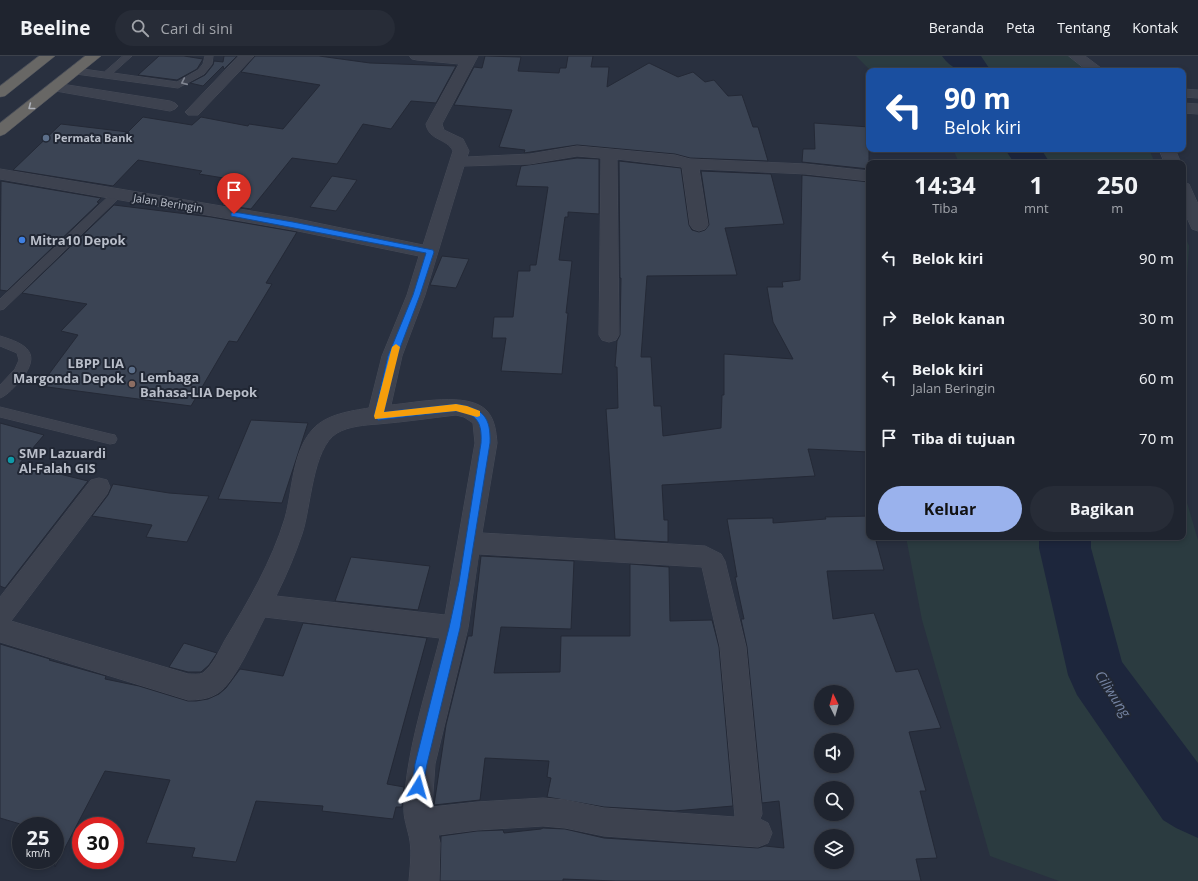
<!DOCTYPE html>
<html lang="id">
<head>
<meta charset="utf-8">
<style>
  body { margin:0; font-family:"Open Sans",sans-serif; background:#272c37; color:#f1f3f6; height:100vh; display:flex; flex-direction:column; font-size:15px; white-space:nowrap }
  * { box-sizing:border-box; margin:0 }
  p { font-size:13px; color:#a1a4aa }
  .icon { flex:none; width:22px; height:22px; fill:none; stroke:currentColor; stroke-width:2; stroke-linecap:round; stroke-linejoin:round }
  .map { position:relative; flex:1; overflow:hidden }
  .panel { position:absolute; left:866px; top:104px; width:320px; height:380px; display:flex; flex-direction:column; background:#1f242f; border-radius:8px; box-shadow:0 2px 6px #0003,0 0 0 1px #3c414b }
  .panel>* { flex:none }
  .banner { position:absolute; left:866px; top:12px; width:320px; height:84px; border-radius:8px; box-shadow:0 2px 6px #0003,0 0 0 1px #3c414b; background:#1a4fa0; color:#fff; overflow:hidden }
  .needle { width:26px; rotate:355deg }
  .buttons { position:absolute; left:814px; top:629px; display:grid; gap:8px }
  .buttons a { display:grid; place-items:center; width:40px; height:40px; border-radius:50%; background:#1f242f; box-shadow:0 2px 6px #0003,0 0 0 1px #3c414b; font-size:20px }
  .speed { position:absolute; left:12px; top:761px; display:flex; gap:8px; font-size:20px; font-weight:700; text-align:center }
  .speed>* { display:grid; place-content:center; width:52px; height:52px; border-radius:50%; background:#1f242f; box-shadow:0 2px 6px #0003,0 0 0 1px #3c414b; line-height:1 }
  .speed small { font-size:10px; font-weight:400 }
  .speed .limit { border:6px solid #d22; background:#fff; color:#111 }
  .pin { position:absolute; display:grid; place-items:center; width:34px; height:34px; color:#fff; margin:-41px -17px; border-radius:50% 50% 50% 0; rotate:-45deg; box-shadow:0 0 4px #0007 }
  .pin .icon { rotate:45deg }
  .me { position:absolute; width:44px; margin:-22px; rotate:8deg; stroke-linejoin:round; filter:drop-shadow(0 0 3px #0008) }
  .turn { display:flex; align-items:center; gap:14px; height:84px; padding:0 12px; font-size:18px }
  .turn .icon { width:52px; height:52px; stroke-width:2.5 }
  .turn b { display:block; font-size:28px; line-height:34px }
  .eta { display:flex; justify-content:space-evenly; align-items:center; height:68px; text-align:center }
  .eta b { font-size:24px; font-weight:700; line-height:28px }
  .cta { display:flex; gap:8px; margin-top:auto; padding:8px 12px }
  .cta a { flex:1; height:46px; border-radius:24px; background:#9ab2ed; color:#111; font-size:16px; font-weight:700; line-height:46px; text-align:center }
  .cta a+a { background:#272c37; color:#f1f3f6 }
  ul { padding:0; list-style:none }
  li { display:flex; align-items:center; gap:12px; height:60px; padding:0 12px }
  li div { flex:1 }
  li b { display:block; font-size:15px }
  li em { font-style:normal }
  header { display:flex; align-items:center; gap:24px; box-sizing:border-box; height:56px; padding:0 20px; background:#1f242f; border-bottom:1px solid #3c414b }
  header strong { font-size:19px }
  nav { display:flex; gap:22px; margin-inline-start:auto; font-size:14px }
  .search { width:280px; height:36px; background:#272c37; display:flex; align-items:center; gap:10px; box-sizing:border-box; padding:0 14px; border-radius:22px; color:#a1a4aa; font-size:15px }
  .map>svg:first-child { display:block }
  .green { fill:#2b3b40 }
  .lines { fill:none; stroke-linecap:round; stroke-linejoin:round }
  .river { fill:#1d263c; fill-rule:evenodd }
  .building { fill:#3b4454; stroke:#242936; fill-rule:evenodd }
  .service-casing { stroke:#464b58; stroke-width:1 }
  .minor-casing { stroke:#464b58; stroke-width:1 }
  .trunk-casing { stroke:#484d59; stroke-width:1 }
  .service { fill:#3d424f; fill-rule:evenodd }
  .minor { fill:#3d424f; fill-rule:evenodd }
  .trunk { fill:#686765; fill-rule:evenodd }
  .oneway { stroke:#818692 }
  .oneway2 { stroke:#adb1ba }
  .route { fill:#1a73e8; stroke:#114b97 }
  .slow { fill:#f59e0b }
  .service-dot { fill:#5c6f8a; stroke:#212734; stroke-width:1.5 }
  .shop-dot { fill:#3f7fe0; stroke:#212734; stroke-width:1.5 }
  .education-dot { fill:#8d6e63; stroke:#212734; stroke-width:1.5 }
  .culture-dot { fill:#0f9aa8; stroke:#212734; stroke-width:1.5 }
  .labels { text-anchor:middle; stroke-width:4; stroke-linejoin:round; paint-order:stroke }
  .far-poi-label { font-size:11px; font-weight:bold; fill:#b9bec9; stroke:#212734; text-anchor:start }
  .far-street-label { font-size:11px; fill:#b9bec9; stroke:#212734 }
  .poi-label { font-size:13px; font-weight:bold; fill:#b9bec9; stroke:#212734; text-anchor:start }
  .water-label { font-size:14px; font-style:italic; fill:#7685a4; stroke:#212734 }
</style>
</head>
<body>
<header>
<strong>Beeline</strong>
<div class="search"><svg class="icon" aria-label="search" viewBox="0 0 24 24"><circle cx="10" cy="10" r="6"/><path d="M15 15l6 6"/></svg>Cari di sini</div>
<nav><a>Beranda</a><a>Peta</a><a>Tentang</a><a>Kontak</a></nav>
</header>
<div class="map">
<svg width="1198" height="825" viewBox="0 0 1198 825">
  <rect width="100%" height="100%" fill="#29303f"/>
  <g class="green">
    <polygon points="856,0 1071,0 1088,15 871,15"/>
    <polygon points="953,93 1149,93 1155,107 959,107"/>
    <polygon points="1183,175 1189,190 1183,288"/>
    <polygon points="1183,433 1198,484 1198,825 1059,825 990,800 922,564 906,481 1183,481"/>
  </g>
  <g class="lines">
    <g class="river">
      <path d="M942 0H981L991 15C971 15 955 19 942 0Z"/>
      <polygon points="1005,93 1041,93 1050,107 1014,107"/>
      <polygon points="1039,481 1091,481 1091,492 1122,606 1198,707 1198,782 1176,772 1163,764 1077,639 1068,619 1039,492"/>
    </g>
  </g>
  <g class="building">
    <polygon points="159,0 184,0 203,3 197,13 177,24 138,19"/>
    <polygon points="224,0 237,0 224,13 223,10 203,30 190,27 205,19 213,9 214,5 223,6"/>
    <polygon points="255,0 319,0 370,7 456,10 436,47 411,45 391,73 363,68 337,108 292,102 251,153 222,149 242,125 199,118 202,115 138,104 113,130 13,114 61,68 128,76 143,61 192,69 201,61 248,70 249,68 283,73 320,29 241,16"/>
    <polygon points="485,0 521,1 518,15 559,17 560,12 566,12 568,0 593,0 591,11 609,11 607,31 649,7 678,21 693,16 705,26 714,24 728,40 742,39 753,71 758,71 768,105 690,102 675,98 577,89 524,97 525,94 499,91 512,54 454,49 474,11 482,12"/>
    <polygon points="814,67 869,71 869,113 802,106 803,93 815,93"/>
    <polygon points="577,102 599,103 599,158 568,156 568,161 565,161 559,204 572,205 566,257 568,257 562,318 501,315 506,282 492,282 494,261 513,261 518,215 530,215 530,209 536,209 548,131 516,130 521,110"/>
    <polygon points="619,105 681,112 689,169 692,174 699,176 705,174 709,169 701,115 771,118 784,168 725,172 737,219 647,220 641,301 651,301 654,350 661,350 663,380 721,372 722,339 724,339 724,298 793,303 773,266 767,231 783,231 782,226 800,224 802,119 869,126 869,396 808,393 815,420 662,429 664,464 668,464 668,486 615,483 606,353 618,352 617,311 615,311 617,285 620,279 621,222 620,222"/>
    <polygon points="332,120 357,124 336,155 310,151"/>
    <polygon points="1,125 101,142 97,146 99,147 7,235 0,234"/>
    <polygon points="114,149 211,161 297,176 266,227 272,228 237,286 229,285 191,350 40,330 78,279 61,275 87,248 22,237"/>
    <polygon points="442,200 469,203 456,232 430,229"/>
    <polygon points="251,364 308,367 282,447 218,443"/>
    <polygon points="0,367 44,379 19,408 88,425 5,532 0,530"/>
    <polygon points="113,428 169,437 209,440 187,486 146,481 152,469 92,460 108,439"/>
    <path d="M869 460V481H875L884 514 827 515 833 563 874 557 896 616 918 613 941 672 909 676 926 735H920L937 802 916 803 921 825H615L563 823V825H440L441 780 477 775 503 774 504 777 541 773 543 772 565 773 604 782 758 792 765 790 784 792 779 745 762 747 747 591 741 563H744L735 521H737L727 463 773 462V467L826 463 825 461ZM821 636H847V662H821ZM821 684H847V710H821ZM821 732H847V758H821ZM821 780H847V806H821Z"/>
    <polygon points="481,500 574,505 571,573 501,571 494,617 560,616 561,580 630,580 630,508 669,511 670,565 712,564 719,591 733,750 674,755 604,751 547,741 551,722 547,721 549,705 485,702 480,744 434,749 446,669 468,580 472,580"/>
    <polygon points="351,501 430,510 418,554 335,545"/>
    <polygon points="303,567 427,582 387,728 404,731 402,751 396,751 393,763 322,755 323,750 256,745 236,806 192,801 195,792 146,787 170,724 105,715 55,811 55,770 27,770 0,762 0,588 50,603 49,604 106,620 105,623 139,630 188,645 196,645 208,643 219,638 226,632 240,613 283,620"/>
    <polygon points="184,587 217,597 209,609 201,616 188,616 169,611"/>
  </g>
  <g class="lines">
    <g class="service-casing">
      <g id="service">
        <polygon points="123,0 132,0 113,17 177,26 198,14 203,8 205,0 213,0 212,8 204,18 178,32 76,18 71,15 76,12 104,16"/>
        <polygon points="116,136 120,137 121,139 120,141 4,253 0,254 0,243 112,137"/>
        <path d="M0 280C27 288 42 297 21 324 15 330 8 339 0 342V329L15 313 19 304 17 297 0 290Z"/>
        <polygon points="0,351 110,378 115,379 117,383 115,387 110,388 0,361"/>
      </g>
    </g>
    <g class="minor-casing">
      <g id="minor">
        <polygon points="239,0 254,0 198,59 188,59 185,56 188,53"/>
        <path d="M410 0H478L442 68 444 74 463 83 469 95 467 101 530 98 577 90 675 99 690 103 806 108 869 115V125L806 118 699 113 708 169 705 173 699 175 693 173 690 169 682 111 617 103 619 279 616 284 609 286 602 284 599 279 601 102 577 100 530 108 464 110 425 239 402 300 391 349C415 347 469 335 487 355 495 364 496 376 497 387L482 477 705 490 721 498 725 505 746 591 762 758 760 763 768 767 772 777 768 787 758 791 604 780 565 772 543 770 477 774 438 779 440 787 439 825H409C410 812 412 798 410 785 408 773 403 762 404 750 407 692 426 637 440 582L265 561C255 580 235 626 218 637 209 643 198 644 188 644L0 586V541L91 424 99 422 107 424 110 431 107 438 11 565 188 618C193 618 199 619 203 617 213 609 219 595 225 584 248 546 272 505 285 462 293 433 292 396 313 373 327 358 351 355 369 352L382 300 407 239 419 200 293 174 0 123V113L293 162 423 189 453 95C447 82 429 85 426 68L459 8 417 4 412 3ZM456 359 464 361 473 367 475 387 445 559 276 540C286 520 295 499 302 478 311 452 312 392 337 377 349 370 365 369 378 368 404 366 430 362 456 359ZM479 498 702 511 720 591 735 761 604 752 565 744 543 742 477 746 432 751 435 708 468 572Z"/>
        <polygon points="1069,0 1085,0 1105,15 1088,15"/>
        <polygon points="55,27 170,45 175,47 178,50 175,53 170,55 50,34 48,31 50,28"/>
        <polygon points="1183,33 1198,34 1198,42 1183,41"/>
        <polygon points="1183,47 1198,48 1198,58 1183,57"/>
        <polygon points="1159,93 1175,93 1181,107 1165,107"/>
        <polygon points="1183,127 1189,128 1198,148 1198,175 1192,173 1183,153"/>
      </g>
    </g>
    <g class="trunk-casing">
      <g id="trunk">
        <polygon points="39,0 55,0 5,40 0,41 0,30"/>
        <polygon points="85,0 101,0 5,78 0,80 0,67"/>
      </g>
    </g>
    <use href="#service" class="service"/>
    <use href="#minor" class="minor"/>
    <use href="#trunk" class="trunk"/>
  </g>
  <defs><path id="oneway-chevron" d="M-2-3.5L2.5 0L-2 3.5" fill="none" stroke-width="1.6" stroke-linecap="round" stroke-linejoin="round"/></defs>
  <use class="oneway" href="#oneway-chevron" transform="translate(184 26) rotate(156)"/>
  <use class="oneway2" href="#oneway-chevron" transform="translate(31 51) rotate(142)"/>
  <path class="route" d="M234 156 293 166 433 194 434 196 420 239 397 300 384 356 456 348C483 352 491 361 490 387L460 572 427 708 422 735 418 737 414 735 412 731 415 708 449 572 459 526 481 387C482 367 478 358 456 355L378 364 374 360 388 300 413 239 426 197 231 160V157Z"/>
  <polygon class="slow" points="396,288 400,291 384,356 456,348 467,350 480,355 480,360 477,361 456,355 375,363 374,360 392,291"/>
  <g class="service-dot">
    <circle cx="46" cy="82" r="4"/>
    <circle cx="132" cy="314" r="4"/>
  </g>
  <circle class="shop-dot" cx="22" cy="184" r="4"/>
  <circle class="education-dot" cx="132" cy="328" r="4"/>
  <circle class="culture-dot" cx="11" cy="404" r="4"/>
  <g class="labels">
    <g class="far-poi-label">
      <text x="54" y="86">Permata Bank</text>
    </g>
    <g class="far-street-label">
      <text transform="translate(168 147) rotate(9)" y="4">Jalan Beringin</text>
    </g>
    <g class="poi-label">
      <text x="30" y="189">Mitra10 Depok</text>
      <text x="124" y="312" text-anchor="end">LBPP LIA<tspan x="124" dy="15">Margonda Depok</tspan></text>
      <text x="140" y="326">Lembaga<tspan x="140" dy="15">Bahasa-LIA Depok</tspan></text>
      <text x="19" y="402">SMP Lazuardi<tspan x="19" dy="15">Al-Falah GIS</tspan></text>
    </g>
    <g class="water-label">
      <text transform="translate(1113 638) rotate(57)" y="5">Ciliwung</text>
    </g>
  </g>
</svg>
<div class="buttons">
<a><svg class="needle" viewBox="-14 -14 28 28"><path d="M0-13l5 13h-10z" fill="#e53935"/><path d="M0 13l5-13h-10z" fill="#a1a4aa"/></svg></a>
<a><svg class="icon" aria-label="sound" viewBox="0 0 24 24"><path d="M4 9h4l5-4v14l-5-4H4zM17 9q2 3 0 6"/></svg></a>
<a><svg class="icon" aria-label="search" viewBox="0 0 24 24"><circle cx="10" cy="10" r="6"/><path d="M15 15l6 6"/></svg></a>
<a><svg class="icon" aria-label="layers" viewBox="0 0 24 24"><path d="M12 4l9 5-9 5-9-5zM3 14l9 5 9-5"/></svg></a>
</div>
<div class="speed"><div>25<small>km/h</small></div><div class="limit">30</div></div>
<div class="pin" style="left:234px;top:158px;background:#d93025"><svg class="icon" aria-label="arrive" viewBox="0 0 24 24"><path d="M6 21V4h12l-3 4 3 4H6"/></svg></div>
<svg class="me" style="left:418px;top:731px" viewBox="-20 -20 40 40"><path d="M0-17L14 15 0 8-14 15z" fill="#1a73e8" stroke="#fff" stroke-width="4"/></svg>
<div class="banner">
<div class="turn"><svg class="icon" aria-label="left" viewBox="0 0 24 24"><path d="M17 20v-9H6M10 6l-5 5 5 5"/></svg><div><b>90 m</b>Belok kiri</div></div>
</div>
<section class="panel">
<div class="eta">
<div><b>14:34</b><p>Tiba</p></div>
<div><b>1</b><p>mnt</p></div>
<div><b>250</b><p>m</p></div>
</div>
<ul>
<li><svg class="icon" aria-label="left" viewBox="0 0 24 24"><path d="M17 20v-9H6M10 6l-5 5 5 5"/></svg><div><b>Belok kiri</b></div><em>90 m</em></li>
<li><svg class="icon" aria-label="right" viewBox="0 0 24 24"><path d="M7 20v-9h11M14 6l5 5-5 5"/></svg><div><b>Belok kanan</b></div><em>30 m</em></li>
<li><svg class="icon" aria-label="left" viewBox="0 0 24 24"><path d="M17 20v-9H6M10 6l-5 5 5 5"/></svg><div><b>Belok kiri</b><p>Jalan Beringin</p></div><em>60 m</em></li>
<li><svg class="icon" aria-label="arrive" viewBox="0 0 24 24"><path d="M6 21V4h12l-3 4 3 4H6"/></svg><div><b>Tiba di tujuan</b></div><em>70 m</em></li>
</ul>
<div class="cta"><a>Keluar</a><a>Bagikan</a></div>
</section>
</div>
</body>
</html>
